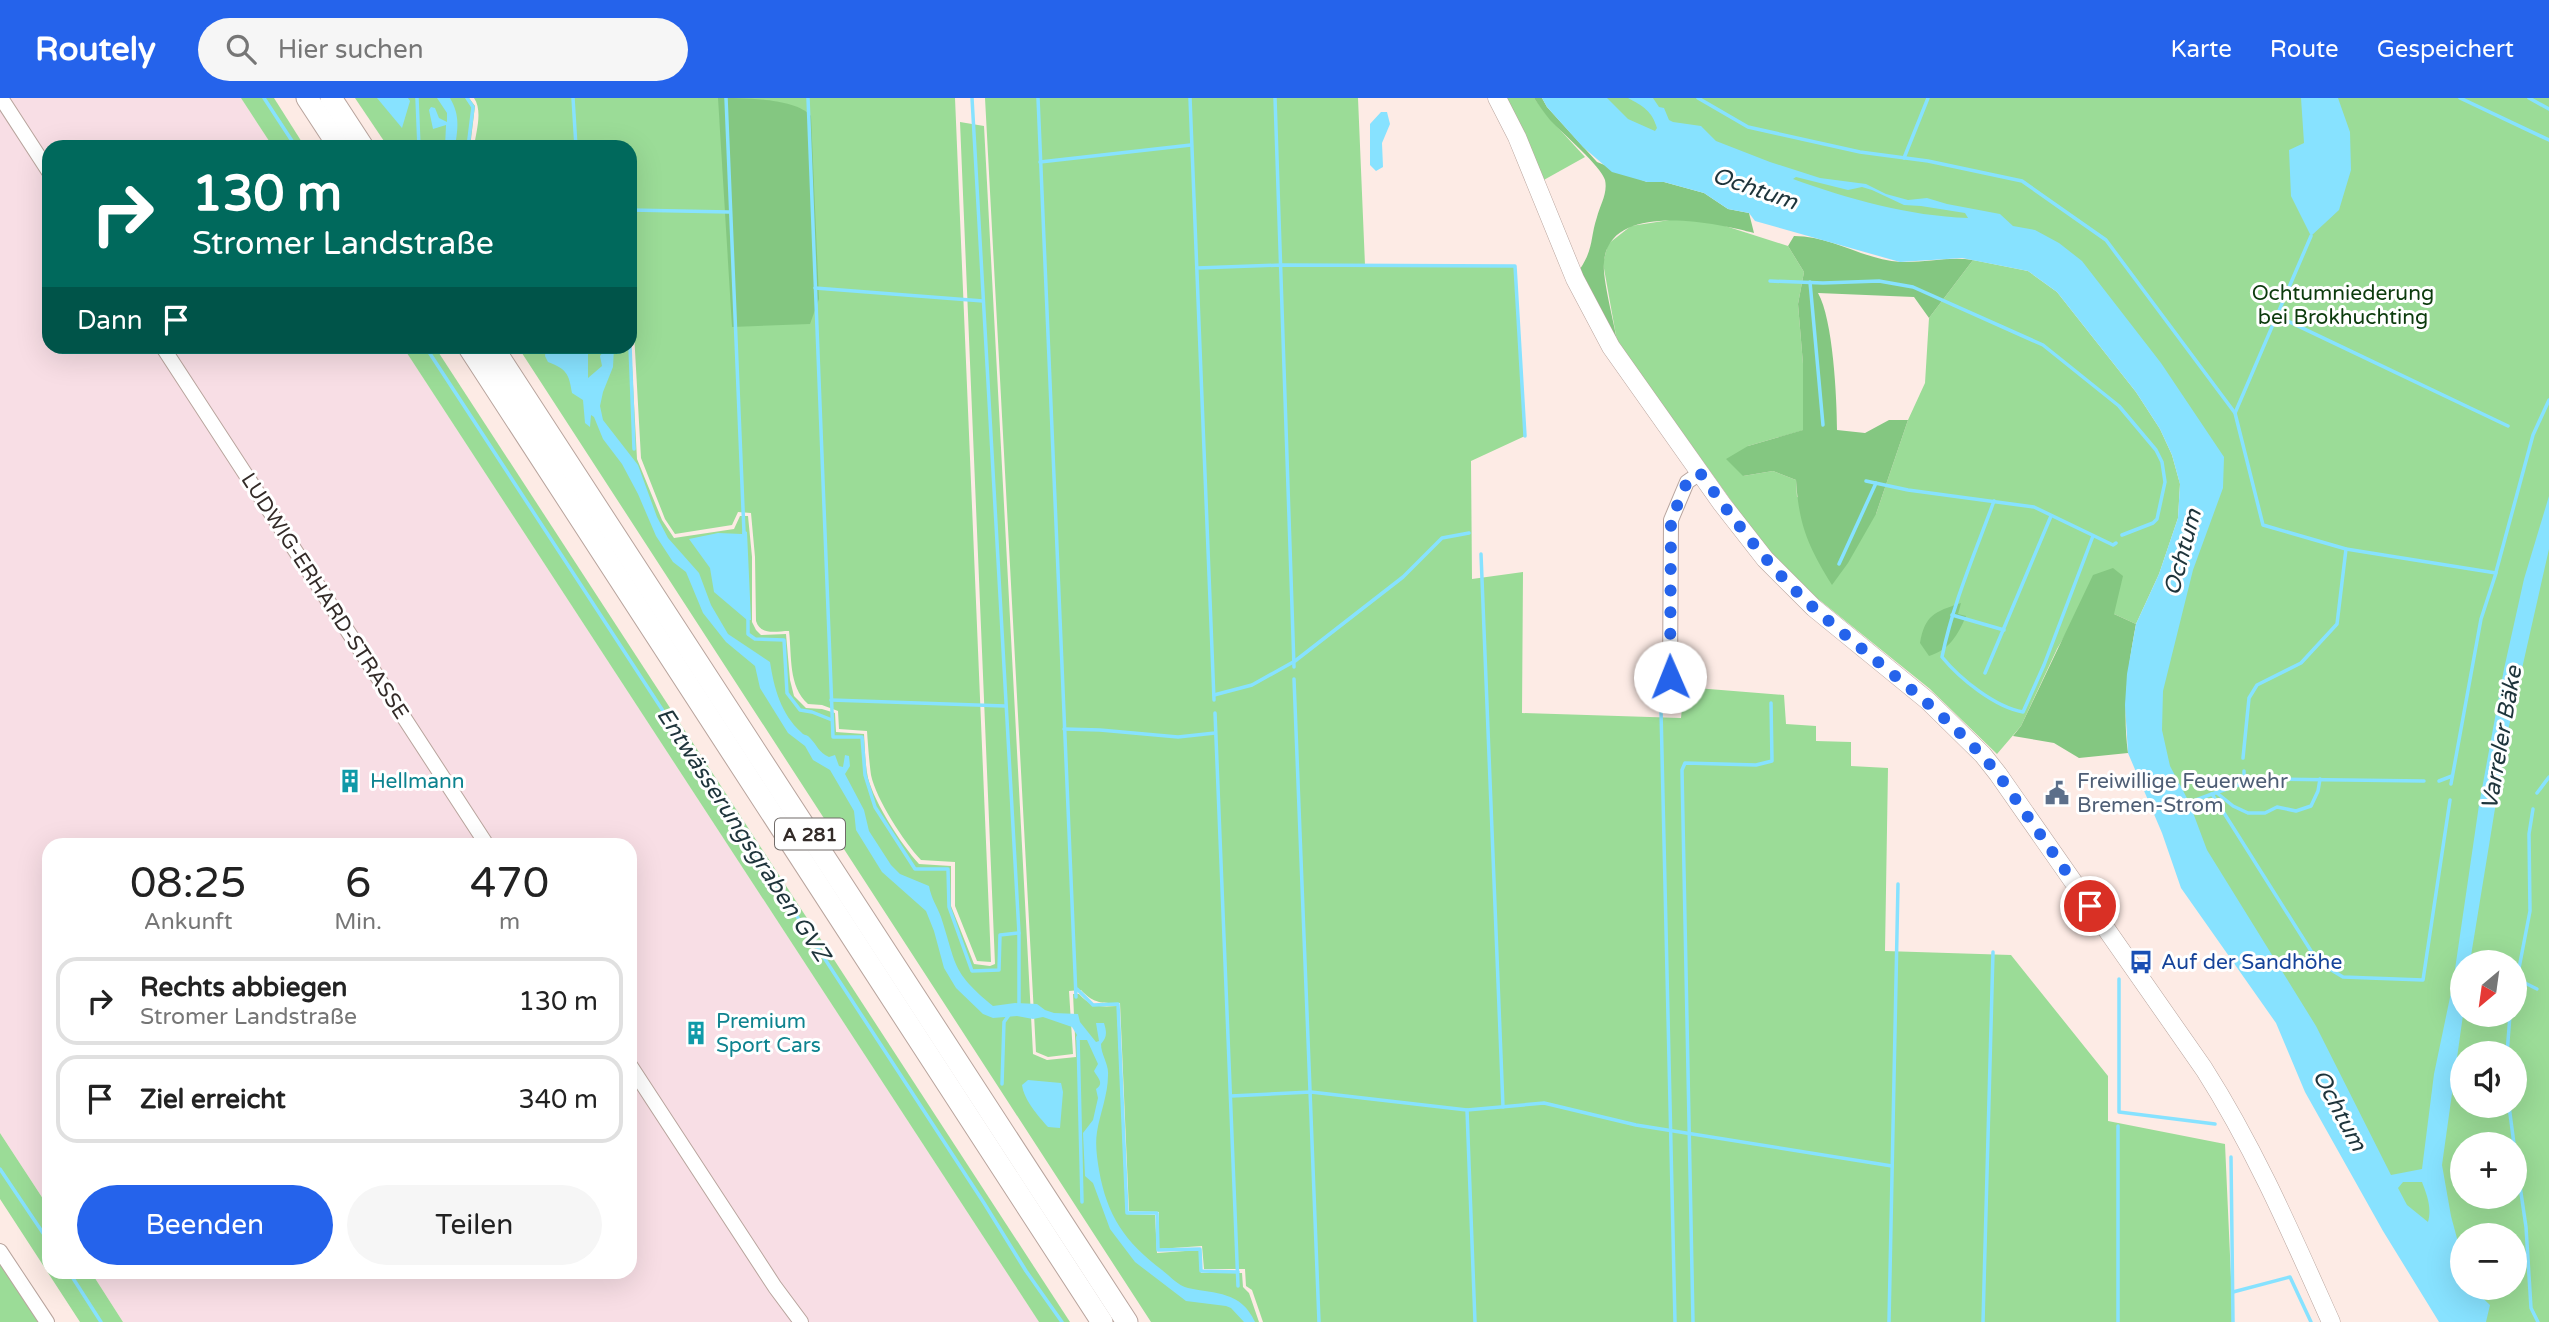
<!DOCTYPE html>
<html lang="de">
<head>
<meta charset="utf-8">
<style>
  body { margin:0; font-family:"Varela Round",sans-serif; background:#f6f6f6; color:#222; height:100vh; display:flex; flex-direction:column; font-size:26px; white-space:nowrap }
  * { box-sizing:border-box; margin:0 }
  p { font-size:23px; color:#767676 }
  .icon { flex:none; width:38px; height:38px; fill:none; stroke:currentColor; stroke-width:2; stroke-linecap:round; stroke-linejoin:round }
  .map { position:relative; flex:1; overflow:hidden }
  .side { position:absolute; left:42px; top:740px; width:595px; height:441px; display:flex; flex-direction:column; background:#fff; border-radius:21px; box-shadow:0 7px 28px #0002 }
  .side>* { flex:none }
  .guide { position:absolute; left:42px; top:42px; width:595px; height:214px; border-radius:21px; box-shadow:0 7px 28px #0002; background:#00695c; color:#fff; overflow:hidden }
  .needle { width:46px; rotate:209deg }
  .buttons { position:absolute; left:2450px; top:852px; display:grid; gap:14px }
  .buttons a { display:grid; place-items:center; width:77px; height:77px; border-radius:50%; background:#fff; box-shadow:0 7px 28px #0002; font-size:35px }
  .pin { position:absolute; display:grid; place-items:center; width:60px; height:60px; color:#fff; margin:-30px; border:4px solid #fff; border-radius:50%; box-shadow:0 2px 7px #0007 }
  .me { position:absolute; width:77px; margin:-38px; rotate:359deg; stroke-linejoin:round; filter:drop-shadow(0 0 5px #0008) }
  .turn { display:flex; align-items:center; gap:24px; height:147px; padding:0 35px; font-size:32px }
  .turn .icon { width:91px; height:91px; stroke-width:2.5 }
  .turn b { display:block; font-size:49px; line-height:60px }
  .then { display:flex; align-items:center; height:66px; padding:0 35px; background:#0003; gap:14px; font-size:26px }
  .eta { display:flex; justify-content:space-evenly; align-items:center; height:119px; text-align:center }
  .eta b { font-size:42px; font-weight:600; line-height:49px }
  .cta { display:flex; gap:14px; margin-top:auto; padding:14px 35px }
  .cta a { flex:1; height:80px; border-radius:42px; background:#2563eb; color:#fff; font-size:28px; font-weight:600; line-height:80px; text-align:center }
  .cta a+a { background:#f6f6f6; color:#222 }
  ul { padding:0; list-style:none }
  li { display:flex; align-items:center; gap:21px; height:88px; margin:0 14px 10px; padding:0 21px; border:4px solid #e0e0e0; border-radius:21px }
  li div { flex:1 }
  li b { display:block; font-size:26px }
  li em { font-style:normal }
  header { display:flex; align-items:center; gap:42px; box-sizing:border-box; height:98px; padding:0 35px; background:#2563eb; color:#fff }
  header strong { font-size:33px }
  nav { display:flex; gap:38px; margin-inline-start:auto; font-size:24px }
  .search { width:490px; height:63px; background:#f6f6f6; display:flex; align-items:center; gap:18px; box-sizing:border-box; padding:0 24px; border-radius:38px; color:#767676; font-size:26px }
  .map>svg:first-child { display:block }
  .industrial { fill:#f8dee5 }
  .green { fill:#9bdc97; fill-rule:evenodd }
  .forest { fill:#84c781 }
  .water { fill:#87e2ff; fill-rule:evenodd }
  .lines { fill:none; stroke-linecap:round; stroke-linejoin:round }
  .stream { stroke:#87e2ff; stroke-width:3.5 }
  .minor-casing { stroke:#b8a49d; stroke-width:16 }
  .major-casing { stroke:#b8a49d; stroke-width:19 }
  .highway-casing { stroke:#b8a49d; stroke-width:23 }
  .minor { stroke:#fff; stroke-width:14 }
  .major { stroke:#fff; stroke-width:18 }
  .highway { stroke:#fff; stroke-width:21 }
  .route { stroke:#2563eb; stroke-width:12; stroke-dasharray:0 21.6 }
  .labels { text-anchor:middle; stroke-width:6; stroke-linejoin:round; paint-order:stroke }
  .shield { fill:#fff; stroke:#706b68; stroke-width:2 }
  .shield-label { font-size:19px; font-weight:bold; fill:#332b28 }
  .park-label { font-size:21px; fill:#0c3b0d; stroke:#fff }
  .street-label { font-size:21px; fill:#332b28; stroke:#fff }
  .culture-label { font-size:21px; fill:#0d838f; stroke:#fff; text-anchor:start }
  .service-label { font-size:21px; fill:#4e5e75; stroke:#fff; text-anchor:start }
  .transit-label { font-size:21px; fill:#164399; stroke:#fff; text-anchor:start }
  .water-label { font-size:23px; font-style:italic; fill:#1e343b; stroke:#fff }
</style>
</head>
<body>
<header>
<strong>Routely</strong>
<div class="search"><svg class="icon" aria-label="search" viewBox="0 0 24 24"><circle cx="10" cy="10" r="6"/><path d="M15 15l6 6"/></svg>Hier suchen</div>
<nav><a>Karte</a><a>Route</a><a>Gespeichert</a></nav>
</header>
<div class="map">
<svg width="2549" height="1224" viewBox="0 0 2549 1224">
  <rect width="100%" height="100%" fill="#fdebe5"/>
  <polygon class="industrial" points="0,0 241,0 273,49 49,49 49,248 403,249 1039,1224 123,1224 91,1174 630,1174 630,747 49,747 49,1110 0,1035"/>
  <g class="green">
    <polygon points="241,0 274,0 305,49 273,49"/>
    <polygon points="355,0 469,0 475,8 470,49 388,49"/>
    <path d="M474 0H955L991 864 977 863 955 808V764L921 762C904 744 876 701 871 677 869 662 868 647 867 633L839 631 838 613 822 607 808 606C788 588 792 558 789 533 776 533 761 538 756 523L755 459 751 415 738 414 732 427 675 436 665 421 641 360 630 163V49H474C476 34 483 13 474 0Z"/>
    <path d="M985 0H1358L1365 167 1515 168 1525 338 1471 363 1472 481 1523 474 1522 615 1681 620 1684 589 1784 597 1786 626 1816 628V643L1851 644V668L1888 670 1885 853 2011 857 2108 978V1023L2225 1046 2233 1224H1263L1252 1192 1246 1188 1245 1171H1204L1202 1148 1158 1151 1159 1114 1129 1113 1120 905C1102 905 1094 906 1081 892L1069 893 1073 956 1048 959 1036 954Z"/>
    <polygon points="1503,0 1534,0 1550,21 1585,59 1542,83"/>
    <path d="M1556 0H2549V1224H2451L2138 638 2187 421 2166 315 2044 172ZM2462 864H2515V917H2462ZM2462 956H2515V1008H2462ZM2462 1046H2515V1099H2462ZM2462 1138H2515V1190H2462Z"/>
    <path d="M960 24 984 28 1033 956 1047 962 1076 959 1073 896H1079C1091 909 1099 909 1117 908L1126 1116 1155 1117 1157 1155 1199 1152 1201 1175H1242L1243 1189 1249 1195 1259 1224H1151L518 249 630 248V230L637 361 662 422 674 440 734 431 740 418H748L752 459V524L756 532 761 537 786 536 790 582 794 598 806 610 822 611 835 615 836 634 864 636C865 650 865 666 868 680 875 706 901 746 919 766L951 768V808L974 866 990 868 995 866Z"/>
    <polygon points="1676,121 1716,125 1788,148 1804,174 1798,206 1803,266 1804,332 1748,348 1743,378 1773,373 1796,382 1797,399 1876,416 1908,322 1925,285 1929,220 1973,162 2028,173 2057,194 2136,294 2160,331 2172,357 2180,386 2178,420 2159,476 2136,526 2114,516 2075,520 2057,551 2021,628 1997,656 1930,591 1807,492 1773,461 1617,243 1603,165 1608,146 1631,128"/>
    <polygon points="403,249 435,249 1070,1224 1039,1224"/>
    <polygon points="0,1035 49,1110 49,1174 91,1174 123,1224 80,1224 0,1101"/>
    <polygon points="0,1166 39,1224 0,1224"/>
  </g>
  <g class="forest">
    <path d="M718 0C743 0 795 0 811 18L819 201 810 226 732 229Z"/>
    <path d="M1534 0H1542L1547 9 1597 64 1647 84H1664L1704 95 1728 111 1749 115 1754 135C1717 125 1609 102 1604 164 1602 180 1614 224 1617 243L1580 171C1594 150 1590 140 1597 119 1600 107 1608 95 1605 82 1601 68 1563 36 1550 22 1544 15 1539 7 1534 0Z"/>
    <path d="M1794 138C1832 138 1864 162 1901 164 1925 165 1949 158 1973 162L1929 220 1914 199 1818 195C1833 221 1837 300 1837 332L1865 335 1889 322H1908L1876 416 1848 465 1832 487C1808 448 1799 428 1796 382L1773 373 1743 378 1726 361 1748 348 1803 332V266L1798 206 1804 174 1788 148Z"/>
    <path d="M2113 470 2123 478 2114 516 2136 526C2128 569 2122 611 2128 655L2079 660 2054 645 2013 638 2021 628 2093 477Z"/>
    <path d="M1961 505 1958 516 1966 518C1958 537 1949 552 1929 558L1920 545C1925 517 1934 514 1961 505Z"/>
  </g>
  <g class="water">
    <polygon points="377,0 408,0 410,3 402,30"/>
    <path d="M437 0H450C460 17 458 30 455 49H445L446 27 433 31 429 12 431 9 435 10 439 20 447 24V15Z"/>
    <path d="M1542 0H1607L1628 21 1655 33 1657 30C1652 13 1643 8 1628 0H1653L1659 9 1664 10 1669 22 1673 24 1701 28 1716 43 1770 64 1820 80 1866 86 1886 96 1908 102 1927 100 1947 106 2000 116 2013 128 2035 132 2059 145 2082 163 2161 265 2224 359 2223 390 2193 472 2163 593 2162 632 2170 668 2189 704 2207 752 2316 928 2391 1077 2422 1071 2434 976 2453 885 2479 707 2504 571 2524 481 2549 398V451L2507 637 2470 864H2462L2463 917 2442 1067 2451 1118 2462 1159V1190H2472L2490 1207 2486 1224H2439L2383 1133 2305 994 2276 925 2181 790 2162 735 2128 655 2125 607 2127 576 2136 526 2159 476 2178 420 2180 386 2172 357 2160 331 2136 294 2057 194 2028 173 1962 160 1900 164 1755 123 1749 115 1728 111 1704 95 1664 84H1647L1612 74 1583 49 1547 9ZM1796 79 1848 92 1862 89 1872 92 1904 107 1921 108 1965 115 1968 120C1909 118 1848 101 1793 81ZM2422 1084C2427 1097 2432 1110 2428 1124L2407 1107 2398 1090 2403 1084Z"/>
    <polygon points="2301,0 2338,0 2350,34 2351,72 2339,112 2311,138 2291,98 2289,52 2304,45"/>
    <polygon points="1381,14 1387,14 1390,26 1382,45 1383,69 1376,73 1370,67 1370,26"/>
    <path d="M546 249H588V280L602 268 600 258 603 254 600 249H614L613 269 603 294 600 308 603 322 638 367 657 419 668 440 699 475 711 507 728 536 770 564C774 590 781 616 801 634 805 639 806 635 810 640 817 647 819 655 829 659L835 657 839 668 843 669 845 657 849 658 850 668 845 676 864 712 869 733 891 767 900 776 929 788C931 800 937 808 941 819 957 868 951 873 993 908L1015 905 1037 906 1045 912 1054 915 1078 916 1080 924 1096 944 1099 943 1096 925H1104C1107 935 1107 939 1101 946 1101 957 1109 966 1108 977 1108 997 1100 1015 1097 1034 1095 1046 1097 1060 1099 1072 1107 1118 1125 1144 1162 1172 1171 1179 1177 1187 1188 1190 1216 1196 1241 1193 1255 1224H1244L1231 1210 1226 1208 1186 1203 1135 1164 1110 1131 1093 1085 1085 1078 1083 1035 1093 1022 1098 1000 1096 991C1105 985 1097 979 1094 973L1098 966 1087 942H1076L1077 937 1072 929 1043 919 1033 921 1017 918 993 920 983 916 956 890 944 870 934 833 926 813 882 774 856 732 854 713 830 672 813 662 805 648 788 635 760 590 755 568 726 544 703 515 686 474 673 464 656 438 638 396 622 366 603 341 594 319 591 317 590 329 585 325 583 302 572 295C569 275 566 271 548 264L545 258Z"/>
    <polygon points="743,432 747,434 751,522 747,522 714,494 710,470 689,441 718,435 742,436"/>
    <path d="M1028 982 1061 985 1063 994 1060 1030 1048 1029C1038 1018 1024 1002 1022 987Z"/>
  </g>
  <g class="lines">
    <g class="stream">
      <polyline points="264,0 296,49"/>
      <polyline points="417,0 419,49"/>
      <polyline points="467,0 473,9 468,49"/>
      <polyline points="573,0 576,49"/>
      <polyline points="726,0 744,435"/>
      <polyline points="808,0 833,639 862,639 865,677 875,709 915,771 948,771 949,809 972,873 999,872 1000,837 1019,835"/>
      <polyline points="972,0 1019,835 1019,906"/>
      <polyline points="1038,0 1076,899"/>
      <polyline points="1190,0 1214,602"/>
      <polyline points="1275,0 1294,569"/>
      <polyline points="1698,0 1748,29 1860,54 1928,63 2022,83 2106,142 2235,315"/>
      <polyline points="2460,0 2549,42"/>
      <polyline points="2529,0 2549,11"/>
      <polyline points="1904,60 1928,0"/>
      <polyline points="1040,64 1191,47"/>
      <polyline points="630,112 729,114"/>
      <polyline points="2311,138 2235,315 2263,427 2346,451 2496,475 2481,521 2451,686"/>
      <polyline points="1197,170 1282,167 1515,168 1525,338"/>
      <polyline points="1770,183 1823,185 1879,183 1913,189 2043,247 2119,308 2156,352 2162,364 2165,384 2157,421 2153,425 2122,437"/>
      <polyline points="1810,184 1823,327"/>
      <polyline points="815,190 983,203"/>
      <polyline points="2275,217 2508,328"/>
      <polyline points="425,248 984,1105 1026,1173 1062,1224"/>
      <polyline points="630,248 634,351"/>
      <polyline points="1866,383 1908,392 2034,409 2113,447 2116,445"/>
      <path d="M1994 403C1975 455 1953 505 1942 559 1960 581 1995 609 2023 614L2044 567 2093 438"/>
      <polyline points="1481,456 1503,1009"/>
      <polyline points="1839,466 1876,385"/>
      <polyline points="2496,474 2533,337 2549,302"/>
      <polyline points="1952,517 2004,532"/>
      <polyline points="748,520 748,536 755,541 784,542 787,595 800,612 812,614 832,622"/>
      <polyline points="1985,575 2051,418"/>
      <polyline points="1294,581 1319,1224"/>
      <polyline points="1214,597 1252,587 1295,563 1403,479 1442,440 1469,435"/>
      <polyline points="831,602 1005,608"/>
      <polyline points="1661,612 1675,1224"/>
      <polyline points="1215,615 1238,1188"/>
      <polyline points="1064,631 1100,632 1178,639 1215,635"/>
      <polyline points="2243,660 2249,600 2257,587 2301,565 2337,526 2346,451"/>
      <polyline points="2244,673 2244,685"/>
      <polyline points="2439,683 2452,678"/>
      <polyline points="2217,695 2233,708 2248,715 2265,715 2277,709 2296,713 2311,708 2318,693 2320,681"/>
      <polyline points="2537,695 2549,679"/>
      <polyline points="2212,696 2256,681 2424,683"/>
      <polyline points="2188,705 2212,696 2318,864 2343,879 2423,882 2450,702"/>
      <polyline points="2119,881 2119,1014 2215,1026"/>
      <polyline points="2517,881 2537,891"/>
      <polyline points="1077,891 1093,907 1118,906 1127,1115 1157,1115 1158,1152 1200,1151 1201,1173 1238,1174"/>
      <polyline points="2515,891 2530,813 2529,736 2533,711"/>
      <polyline points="1078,939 1082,1104"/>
      <polyline points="2507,956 2510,917"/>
      <polyline points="1002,986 1004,924 1009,917"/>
      <polyline points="1231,998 1311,994 1467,1012 1544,1005 1636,1027 1892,1068"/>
      <polyline points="2509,1008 2514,1046"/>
      <polyline points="1467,1012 1475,1224"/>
      <polyline points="2515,1054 2526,1129 2531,1210 2538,1224"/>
      <polyline points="2231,1059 2233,1224"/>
      <polyline points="0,1071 49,1144"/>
      <polyline points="69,1174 101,1224"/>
      <polyline points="2233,1194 2290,1179 2311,1224"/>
      <polyline points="1693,1224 1682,672 1685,665 1756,667 1772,663 1771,605"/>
      <polyline points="1889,1224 1898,786"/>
      <polyline points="1983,1224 1993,854"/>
      <polyline points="2118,1224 2118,1028"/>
    </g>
    <g class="minor-casing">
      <g id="minor">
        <polyline points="1,0 49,74"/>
        <polyline points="162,248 487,747"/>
        <polyline points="1670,579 1671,422 1687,384 1700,375"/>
        <polyline points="630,967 775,1189 801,1224"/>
        <polyline points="0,1153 47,1224"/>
      </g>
    </g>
    <g class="major-casing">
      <path id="major" d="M1497 0 1517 39 1575 181 1611 249 1722 406 1765 461 1814 510 1928 603 1983 657 1998 676 2204 971C2255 1051 2292 1137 2331 1224"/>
    </g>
    <g class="highway-casing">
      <g id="highway">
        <polyline points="307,0 339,49"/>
        <polyline points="331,0 363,49"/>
        <polyline points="468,248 1102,1224"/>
        <polyline points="492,248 1127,1224"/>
      </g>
    </g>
    <use href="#minor" class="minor"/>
    <use href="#major" class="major"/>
    <use href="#highway" class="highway"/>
  </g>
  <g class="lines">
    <path class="route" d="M1670 579 1671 422 1687 384 1700 375C1735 423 1769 470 1813 509 1875 565 1944 611 1998 676L2090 808"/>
  </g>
  <defs>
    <g id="building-bare" transform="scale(1.89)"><path d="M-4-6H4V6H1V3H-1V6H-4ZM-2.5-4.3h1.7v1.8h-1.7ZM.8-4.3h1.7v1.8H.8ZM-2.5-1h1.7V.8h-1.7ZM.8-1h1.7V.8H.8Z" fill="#0f9aa8" stroke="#fff" stroke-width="2.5" paint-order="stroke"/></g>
    <g id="civic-bare" transform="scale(1.89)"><path d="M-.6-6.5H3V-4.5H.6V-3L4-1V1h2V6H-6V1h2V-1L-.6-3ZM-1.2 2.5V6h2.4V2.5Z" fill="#5c6f8a" stroke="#fff" stroke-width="2.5" paint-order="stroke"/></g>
    <g id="bus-bare" transform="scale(1.89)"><path d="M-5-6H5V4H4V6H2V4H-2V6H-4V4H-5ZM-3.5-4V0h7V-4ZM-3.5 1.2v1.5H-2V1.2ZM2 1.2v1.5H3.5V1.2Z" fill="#1a4fb4" stroke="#fff" stroke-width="2.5" paint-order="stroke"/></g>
  </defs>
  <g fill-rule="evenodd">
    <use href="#building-bare" x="350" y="683"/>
    <use href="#civic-bare" x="2057" y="695"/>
    <use href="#bus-bare" x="2141" y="864"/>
    <use href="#building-bare" x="696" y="935"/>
  </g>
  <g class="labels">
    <rect class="shield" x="775" y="720.5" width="70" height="31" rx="5"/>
    <g class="shield-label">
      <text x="810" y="743">A 281</text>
    </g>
    <g class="park-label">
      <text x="2343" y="202">Ochtumniederung<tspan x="2343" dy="24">bei Brokhuchting</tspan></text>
    </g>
    <g class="street-label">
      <text transform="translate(325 498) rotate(57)" y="7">LUDWIG-ERHARD-STRASSE</text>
    </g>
    <g class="culture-label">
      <text x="370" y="690">Hellmann</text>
      <text x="716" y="930">Premium<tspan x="716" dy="24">Sport Cars</tspan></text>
    </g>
    <g class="service-label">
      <text x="2077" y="690">Freiwillige Feuerwehr<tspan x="2077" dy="24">Bremen-Strom</tspan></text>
    </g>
    <g class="transit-label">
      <text x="2161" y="871">Auf der Sandhöhe</text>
    </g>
    <g class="water-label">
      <text transform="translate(1755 90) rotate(19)" y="8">Ochtum</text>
      <text transform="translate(2182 454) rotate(-75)" y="8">Ochtum</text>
      <text transform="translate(2501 640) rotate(-80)" y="8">Varreler Bäke</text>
      <text transform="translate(744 736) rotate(57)" y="8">Entwässerungsgraben GVZ</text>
      <text transform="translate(2340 1012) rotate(62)" y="8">Ochtum</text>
    </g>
  </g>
</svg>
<div class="buttons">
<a><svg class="needle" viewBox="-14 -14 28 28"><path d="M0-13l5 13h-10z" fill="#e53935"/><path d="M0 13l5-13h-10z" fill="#767676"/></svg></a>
<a><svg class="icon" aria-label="sound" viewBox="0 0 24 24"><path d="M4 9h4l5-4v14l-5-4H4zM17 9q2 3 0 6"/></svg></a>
<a>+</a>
<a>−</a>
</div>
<div class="pin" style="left:2090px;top:808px;background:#d93025"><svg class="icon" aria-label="arrive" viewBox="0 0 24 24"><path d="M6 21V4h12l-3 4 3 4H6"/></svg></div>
<svg class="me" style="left:1670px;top:579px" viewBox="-20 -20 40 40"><circle r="19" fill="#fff"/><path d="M0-13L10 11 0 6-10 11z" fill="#2563eb"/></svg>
<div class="guide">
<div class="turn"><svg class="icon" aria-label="right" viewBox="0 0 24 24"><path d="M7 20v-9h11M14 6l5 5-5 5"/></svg><div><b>130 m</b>Stromer Landstraße</div></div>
<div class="then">Dann<svg class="icon" aria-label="arrive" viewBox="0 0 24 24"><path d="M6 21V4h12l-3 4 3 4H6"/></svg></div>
</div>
<section class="side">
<div class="eta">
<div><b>08:25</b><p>Ankunft</p></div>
<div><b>6</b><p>Min.</p></div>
<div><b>470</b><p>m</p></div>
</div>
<ul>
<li><svg class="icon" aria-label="right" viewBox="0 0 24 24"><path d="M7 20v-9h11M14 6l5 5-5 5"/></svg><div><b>Rechts abbiegen</b><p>Stromer Landstraße</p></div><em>130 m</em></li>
<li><svg class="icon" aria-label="arrive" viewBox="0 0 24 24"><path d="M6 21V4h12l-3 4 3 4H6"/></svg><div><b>Ziel erreicht</b></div><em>340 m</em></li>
</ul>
<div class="cta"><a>Beenden</a><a>Teilen</a></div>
</section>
</div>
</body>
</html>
